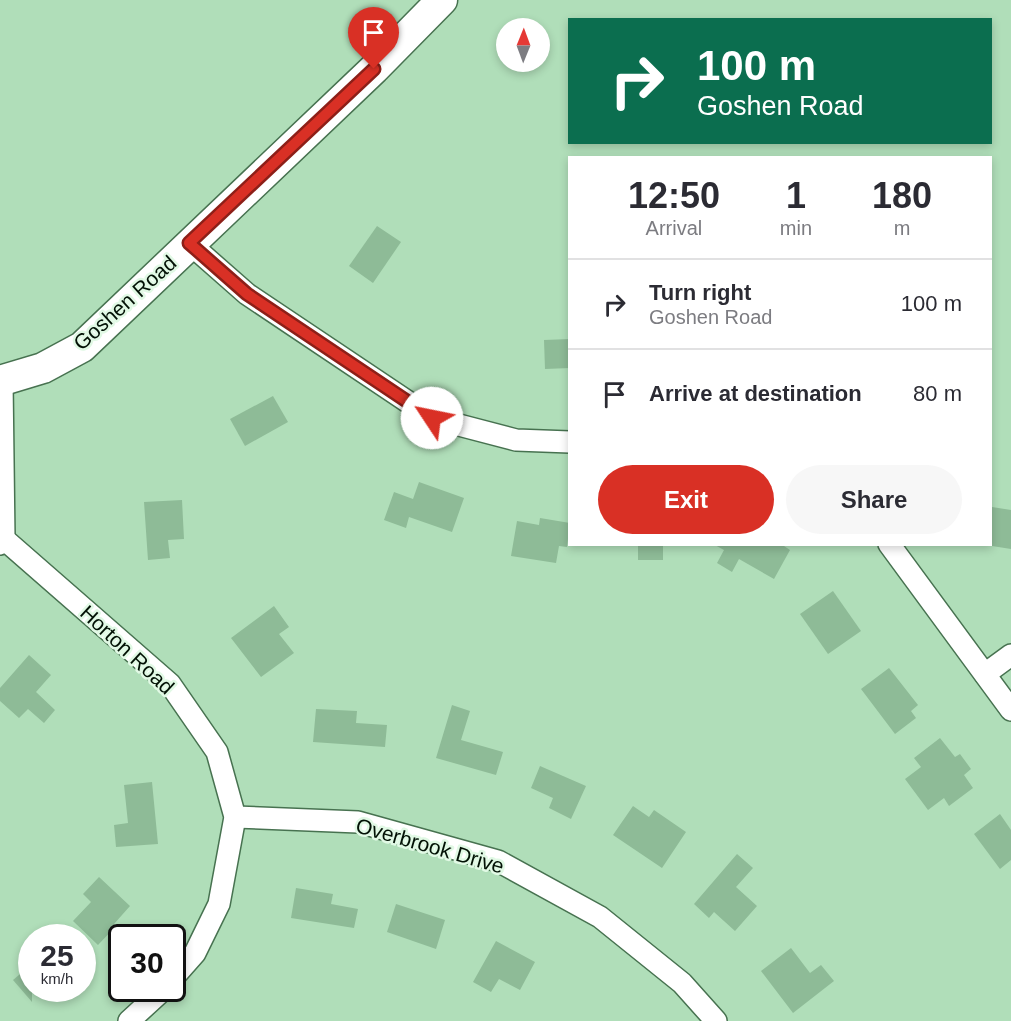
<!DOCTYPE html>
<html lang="en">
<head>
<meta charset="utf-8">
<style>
  body { margin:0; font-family:Arial,sans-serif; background:#f7f7f7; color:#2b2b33; height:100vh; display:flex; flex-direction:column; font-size:22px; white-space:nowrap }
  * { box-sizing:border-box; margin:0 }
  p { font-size:20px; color:#7c7c81 }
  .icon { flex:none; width:33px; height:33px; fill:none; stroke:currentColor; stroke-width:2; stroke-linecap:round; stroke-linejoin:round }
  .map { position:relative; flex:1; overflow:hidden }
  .panel { position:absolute; left:568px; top:156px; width:424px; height:390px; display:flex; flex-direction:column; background:#fff; border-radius:0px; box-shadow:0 3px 9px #0003 }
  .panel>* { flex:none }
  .guide { position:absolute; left:568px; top:18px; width:424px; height:126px; border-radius:0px; box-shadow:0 3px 9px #0003; background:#0b6e4f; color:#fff; overflow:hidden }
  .needle { width:39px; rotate:1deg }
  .tools { position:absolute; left:496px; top:18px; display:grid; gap:12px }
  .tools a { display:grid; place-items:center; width:54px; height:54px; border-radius:50%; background:#fff; box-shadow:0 3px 9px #0003; font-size:30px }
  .speed { position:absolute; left:18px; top:924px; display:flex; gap:12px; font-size:30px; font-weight:700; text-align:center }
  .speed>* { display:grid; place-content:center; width:78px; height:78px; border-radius:50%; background:#fff; box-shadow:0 3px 9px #0003; line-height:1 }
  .speed small { font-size:15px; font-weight:400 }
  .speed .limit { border:3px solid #111; border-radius:9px; background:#fff; color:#111 }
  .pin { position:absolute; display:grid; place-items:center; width:51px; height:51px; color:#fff; margin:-62px -26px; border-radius:50% 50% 50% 0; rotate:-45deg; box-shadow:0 0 6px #0007 }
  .pin .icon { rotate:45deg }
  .me { position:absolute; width:66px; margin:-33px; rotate:304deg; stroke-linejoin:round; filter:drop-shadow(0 0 4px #0008) }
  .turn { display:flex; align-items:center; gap:21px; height:126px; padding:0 30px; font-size:27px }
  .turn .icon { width:78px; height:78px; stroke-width:2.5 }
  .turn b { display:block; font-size:42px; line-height:51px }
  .eta { display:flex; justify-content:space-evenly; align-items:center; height:102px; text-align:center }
  .eta b { font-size:36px; font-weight:600; line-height:42px }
  .primary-button { display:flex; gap:12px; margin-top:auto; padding:12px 30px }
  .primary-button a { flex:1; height:69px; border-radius:36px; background:#d93025; color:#fff; font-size:24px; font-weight:600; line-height:69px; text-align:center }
  .primary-button a+a { background:#f7f7f7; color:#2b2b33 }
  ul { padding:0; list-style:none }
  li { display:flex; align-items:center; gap:18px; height:90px; padding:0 30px; border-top:2px solid #e1e1e2 }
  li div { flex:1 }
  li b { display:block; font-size:22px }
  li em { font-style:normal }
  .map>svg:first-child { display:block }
  .building { fill:#8ebb97 }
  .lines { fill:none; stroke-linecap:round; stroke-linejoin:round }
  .street-casing { stroke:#477250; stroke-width:24 }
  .secondary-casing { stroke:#477250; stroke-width:33 }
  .street { stroke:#fff; stroke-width:21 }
  .secondary { stroke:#fff; stroke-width:30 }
  .route-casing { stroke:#8d1f18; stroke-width:15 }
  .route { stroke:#d93025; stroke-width:10 }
  .labels { text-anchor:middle; stroke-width:5; stroke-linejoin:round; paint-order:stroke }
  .street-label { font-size:21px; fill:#021105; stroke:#e1f9e5 }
</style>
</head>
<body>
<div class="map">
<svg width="1011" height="1021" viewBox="0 0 1011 1021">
  <rect width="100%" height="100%" fill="#b0deb9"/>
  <g class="building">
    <polygon points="377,226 401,242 373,283 349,266"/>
    <polygon points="570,339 570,368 545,369 544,340"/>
    <polygon points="273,396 288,422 245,446 230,419"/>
    <polygon points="419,482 464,498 452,532 409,517 406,528 384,520 394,492 413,499"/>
    <polygon points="182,500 184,539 168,540 170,558 148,560 144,502"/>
    <polygon points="992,507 1011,510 1011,549 992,546"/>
    <polygon points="540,518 570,523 567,547 559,546 556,563 511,556 517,521 539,525"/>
    <rect x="638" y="544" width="25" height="16"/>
    <polygon points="713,544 781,544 790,550 774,579 739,559 732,572 717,563 724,550"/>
    <polygon points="833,591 861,631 828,654 800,614"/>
    <polygon points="274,606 289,627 279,634 294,653 261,677 231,638"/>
    <polygon points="29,655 51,675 36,692 55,710 44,723 28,709 19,718 0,701 0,688"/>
    <polygon points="889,668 918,705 911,711 916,718 895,734 861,689"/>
    <polygon points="452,705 470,711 461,740 503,752 496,775 436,758"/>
    <polygon points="316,709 357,711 356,723 387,725 385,747 313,742"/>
    <polygon points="940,738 955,757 960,754 971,769 964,775 973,788 949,806 944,798 928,810 905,779 921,767 914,758"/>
    <polygon points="540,766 586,786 571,819 549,808 553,798 531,788"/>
    <polygon points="152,782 158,844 116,847 114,825 128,823 124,785"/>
    <polygon points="633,806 649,817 654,810 686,832 662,868 613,835"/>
    <polygon points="1000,814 1011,830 1011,860 1000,869 974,834"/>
    <polygon points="737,854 753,868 736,887 757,906 735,931 714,912 709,918 694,904"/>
    <polygon points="99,877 130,906 114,924 116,926 98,945 73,921 91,902 83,894"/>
    <polygon points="296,888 333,894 331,904 358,909 354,928 291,918"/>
    <polygon points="396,904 445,920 436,949 387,932"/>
    <polygon points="496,941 535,962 520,990 499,979 491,992 473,982"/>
    <polygon points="791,948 810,973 821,965 834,981 793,1013 761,971"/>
    <polygon points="32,964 32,1002 13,980"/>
  </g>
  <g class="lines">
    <g class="street-casing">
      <g id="street">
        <polyline points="189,243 247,294 432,418 516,440 570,442"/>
        <polyline points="4,539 170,684 217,752 235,817 219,904 195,953 172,979"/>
        <polyline points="0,544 4,539 2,381"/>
        <polyline points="889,544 1011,710"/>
        <polyline points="985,674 1011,655"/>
        <polyline points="235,817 358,822 498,861 600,917 682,983 716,1021"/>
        <polyline points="129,1021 165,988"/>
      </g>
    </g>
    <g class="secondary-casing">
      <polyline id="secondary" points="0,381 43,368 82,347 374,69 442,0"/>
    </g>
    <use href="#street" class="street"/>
    <use href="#secondary" class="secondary"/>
  </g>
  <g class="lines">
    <g class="route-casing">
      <polyline id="route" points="374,69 189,243 247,294 432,418"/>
    </g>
    <use href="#route" class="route"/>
  </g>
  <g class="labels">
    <g class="street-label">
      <text transform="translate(125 303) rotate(-42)" y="7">Goshen Road</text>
      <text transform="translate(127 650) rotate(43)" y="7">Horton Road</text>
      <text transform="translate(430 846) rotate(16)" y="7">Overbrook Drive</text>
    </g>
  </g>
</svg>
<div class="tools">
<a><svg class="needle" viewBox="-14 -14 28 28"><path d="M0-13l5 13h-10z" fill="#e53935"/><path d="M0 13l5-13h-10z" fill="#7c7c81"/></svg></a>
</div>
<div class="speed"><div>25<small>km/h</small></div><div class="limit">30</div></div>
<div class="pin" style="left:374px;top:69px;background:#d93025"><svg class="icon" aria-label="arrive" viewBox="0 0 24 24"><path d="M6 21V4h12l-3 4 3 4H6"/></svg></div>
<svg class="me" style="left:432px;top:418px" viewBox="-20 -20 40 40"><circle r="19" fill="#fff"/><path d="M0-13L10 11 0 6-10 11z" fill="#d93025"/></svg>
<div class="guide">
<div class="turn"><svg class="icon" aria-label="right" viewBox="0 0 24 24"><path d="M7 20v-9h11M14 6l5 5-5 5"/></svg><div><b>100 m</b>Goshen Road</div></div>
</div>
<section class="panel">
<div class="eta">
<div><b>12:50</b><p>Arrival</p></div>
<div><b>1</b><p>min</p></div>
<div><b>180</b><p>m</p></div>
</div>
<ul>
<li><svg class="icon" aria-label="right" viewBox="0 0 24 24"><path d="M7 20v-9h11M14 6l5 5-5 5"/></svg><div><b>Turn right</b><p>Goshen Road</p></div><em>100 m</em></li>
<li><svg class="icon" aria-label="arrive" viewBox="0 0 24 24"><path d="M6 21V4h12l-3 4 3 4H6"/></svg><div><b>Arrive at destination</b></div><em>80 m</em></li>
</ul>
<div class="primary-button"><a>Exit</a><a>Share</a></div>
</section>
</div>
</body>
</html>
